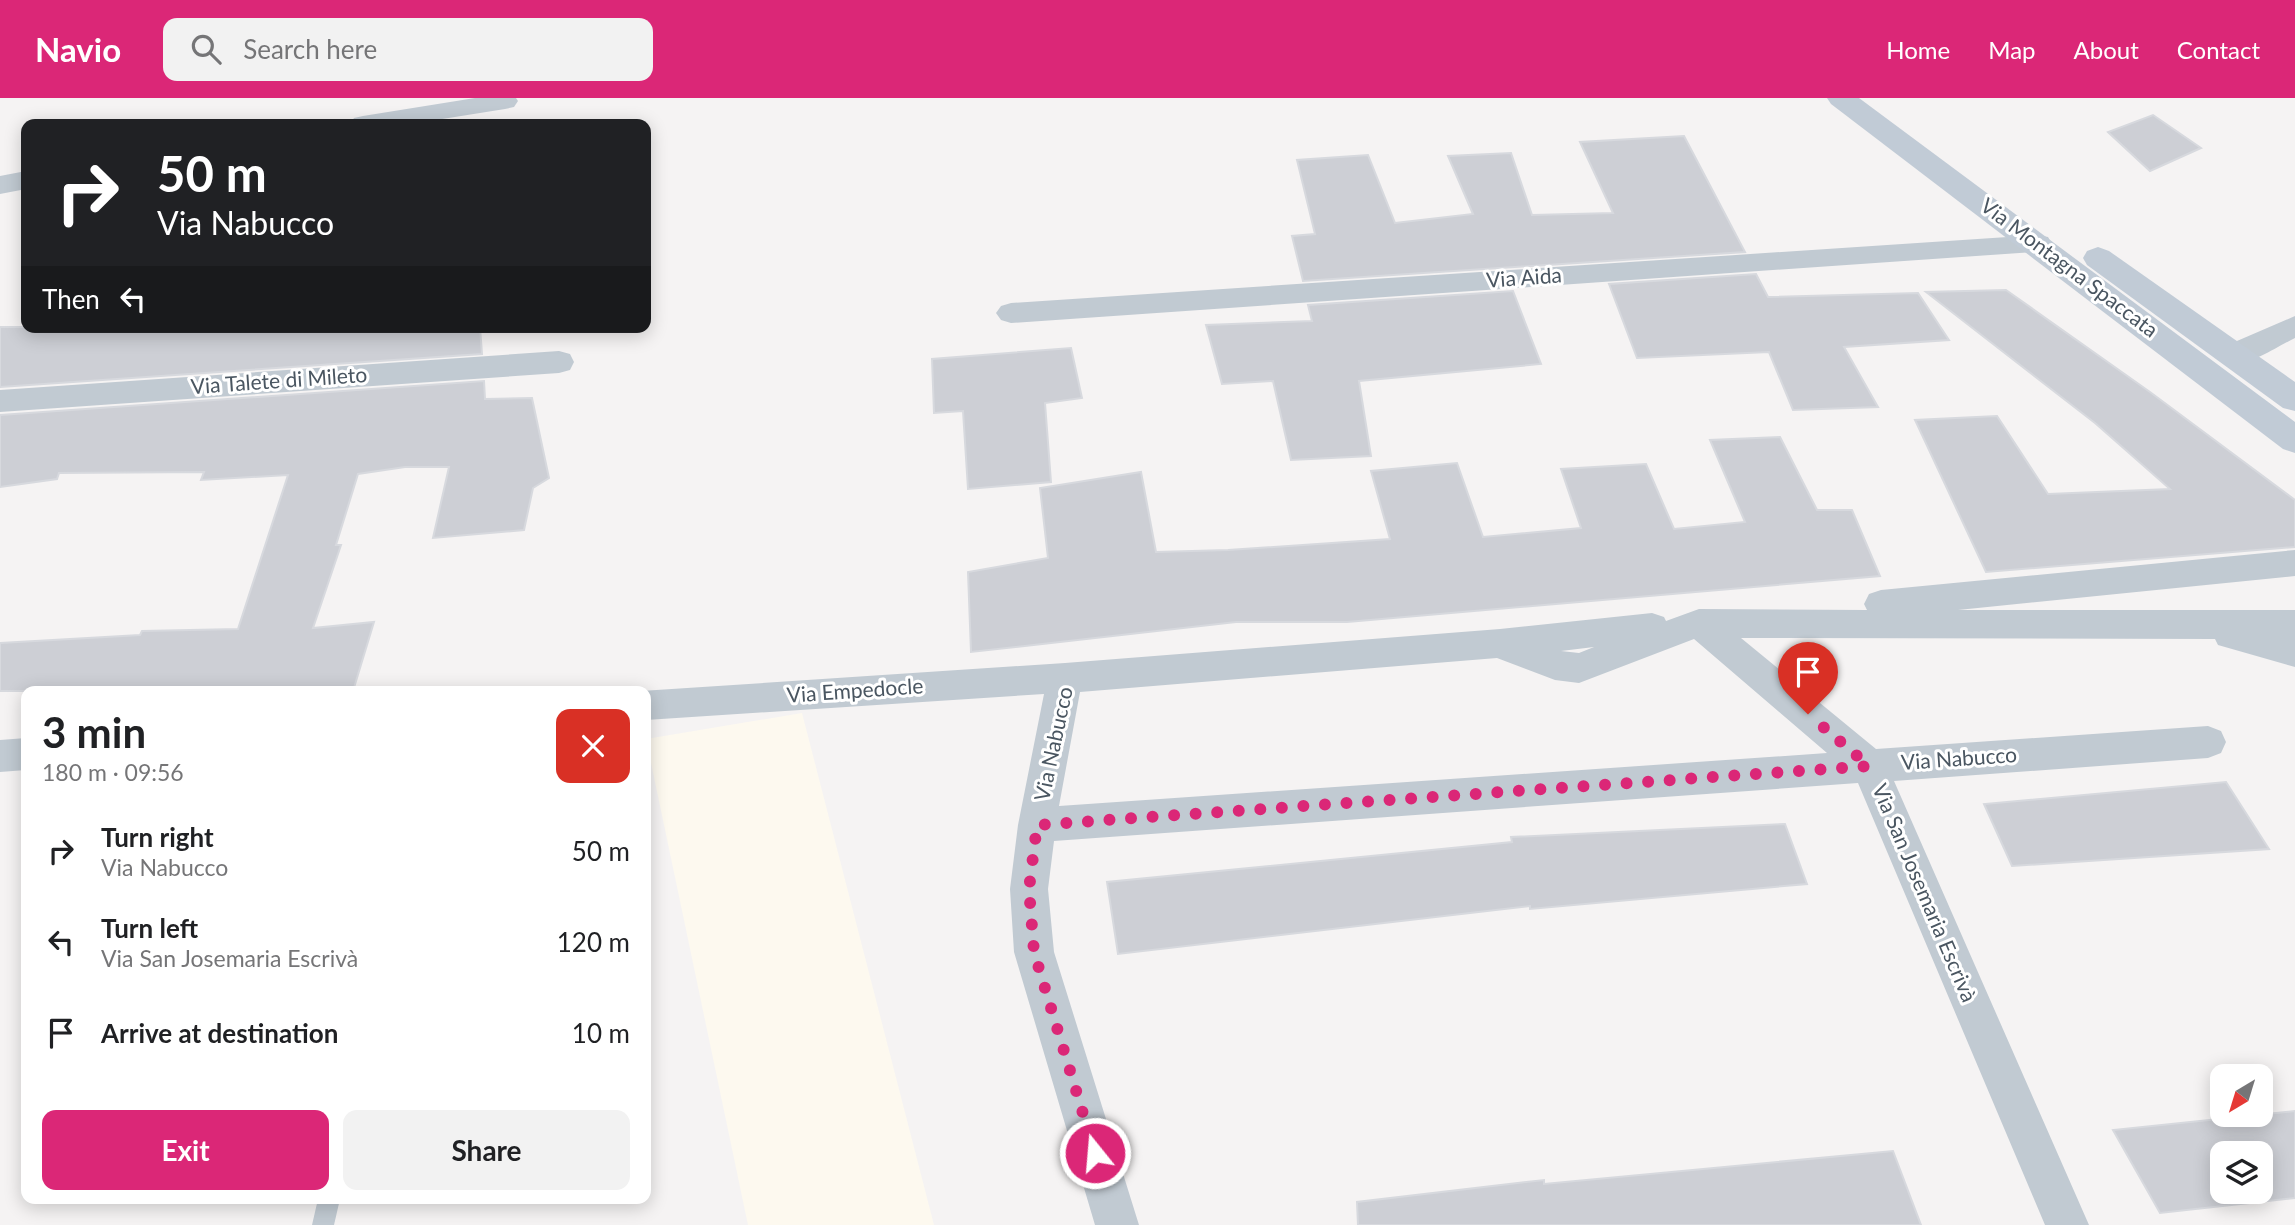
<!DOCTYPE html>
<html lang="en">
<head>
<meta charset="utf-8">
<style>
  body { margin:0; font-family:Lato,sans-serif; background:#f2f2f2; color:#202124; height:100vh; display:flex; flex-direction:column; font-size:26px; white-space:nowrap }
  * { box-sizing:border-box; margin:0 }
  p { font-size:23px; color:#757577 }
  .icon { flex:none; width:38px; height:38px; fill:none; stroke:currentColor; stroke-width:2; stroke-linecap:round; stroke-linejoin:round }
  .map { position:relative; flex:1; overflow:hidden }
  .panel { position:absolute; left:21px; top:588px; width:630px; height:518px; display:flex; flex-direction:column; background:#fff; border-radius:14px; box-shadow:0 4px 18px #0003 }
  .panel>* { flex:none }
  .hud { position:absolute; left:21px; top:21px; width:630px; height:214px; border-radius:14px; box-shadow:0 4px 18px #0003; background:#202124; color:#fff; overflow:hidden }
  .needle { width:46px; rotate:218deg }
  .fabs { position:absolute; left:2210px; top:966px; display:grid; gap:14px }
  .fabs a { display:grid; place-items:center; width:63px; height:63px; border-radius:14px; background:#fff; box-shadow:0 4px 18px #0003; font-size:35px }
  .pin { position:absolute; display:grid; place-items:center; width:60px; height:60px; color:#fff; margin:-72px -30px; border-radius:50% 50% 50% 0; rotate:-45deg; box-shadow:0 0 7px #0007 }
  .pin .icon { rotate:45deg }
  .me { position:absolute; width:77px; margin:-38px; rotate:343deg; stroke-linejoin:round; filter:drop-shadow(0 0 5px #0008) }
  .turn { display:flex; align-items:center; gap:24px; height:147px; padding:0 21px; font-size:32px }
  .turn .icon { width:91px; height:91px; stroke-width:2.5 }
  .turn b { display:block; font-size:49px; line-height:60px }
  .then { display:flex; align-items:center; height:66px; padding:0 21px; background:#0003; gap:14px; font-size:26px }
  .round { display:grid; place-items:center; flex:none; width:74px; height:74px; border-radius:14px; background:#f2f2f2 }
  .headline { display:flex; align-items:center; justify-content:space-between; height:119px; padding:0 21px }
  h1 { font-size:42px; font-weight:700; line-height:52px }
  .cta { display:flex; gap:14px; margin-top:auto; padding:14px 21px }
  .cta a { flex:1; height:80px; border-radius:14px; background:#db2777; color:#fff; font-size:28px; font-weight:700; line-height:80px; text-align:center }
  .cta a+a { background:#f2f2f2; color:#202124 }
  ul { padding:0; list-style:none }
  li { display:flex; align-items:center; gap:21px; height:91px; padding:0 21px }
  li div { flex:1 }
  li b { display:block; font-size:26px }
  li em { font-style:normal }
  header { display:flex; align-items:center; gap:42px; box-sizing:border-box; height:98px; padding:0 35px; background:#db2777; color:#fff }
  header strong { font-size:33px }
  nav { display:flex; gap:38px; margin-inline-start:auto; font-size:24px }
  .search { width:490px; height:63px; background:#f2f2f2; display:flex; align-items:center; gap:18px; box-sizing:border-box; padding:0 24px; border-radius:14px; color:#757577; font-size:26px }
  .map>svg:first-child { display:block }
  .commercial { fill:#fdf9ef }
  .building { fill:#cdcfd5; stroke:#d7d9de; stroke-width:2; fill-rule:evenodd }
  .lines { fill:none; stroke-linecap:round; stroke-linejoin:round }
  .service { fill:#c1cad2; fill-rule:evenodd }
  .minor { fill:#c1cad2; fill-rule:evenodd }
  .secondary { fill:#c1cbd6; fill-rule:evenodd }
  .route { stroke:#db2777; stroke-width:12; stroke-dasharray:0 21.6 }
  .labels { text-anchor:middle; stroke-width:6; stroke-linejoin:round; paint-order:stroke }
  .street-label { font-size:21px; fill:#4a5661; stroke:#fff }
</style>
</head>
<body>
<header>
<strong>Navio</strong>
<div class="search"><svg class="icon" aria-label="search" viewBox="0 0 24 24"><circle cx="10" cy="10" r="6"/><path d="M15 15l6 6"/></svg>Search here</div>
<nav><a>Home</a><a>Map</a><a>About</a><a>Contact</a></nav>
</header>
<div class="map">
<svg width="2295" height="1127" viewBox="0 0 2295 1127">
  <rect width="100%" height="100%" fill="#f5f3f3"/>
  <polygon class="commercial" points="802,615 934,1127 748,1127 646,641"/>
  <g class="building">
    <polygon points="2153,17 2201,50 2150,73 2108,34"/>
    <polygon points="1684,38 1745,154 1303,183 1292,138 1315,136 1297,62 1368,57 1395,125 1473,116 1448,58 1511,55 1532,117 1613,115 1580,44"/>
    <polygon points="1756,176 1768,199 1918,195 1949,242 1844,249 1878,309 1793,312 1769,254 1637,260 1609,186"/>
    <polygon points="2006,192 2150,294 2295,402 2295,449 1986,474 1915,322 1997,318 2048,396 2170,391 2095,325 1926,194"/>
    <polygon points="1513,193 1541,266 1359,283 1371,358 1291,362 1273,283 1222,286 1206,227 1312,223 1308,207"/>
    <polygon points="0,229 480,229 482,256 0,289"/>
    <polygon points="1071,250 1082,300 1045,305 1051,384 968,391 963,313 934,315 932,261"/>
    <polygon points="484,283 485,301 532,300 549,380 533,390 524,432 433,440 449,369 405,369 358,376 336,447 341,447 313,530 374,524 353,593 0,593 0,545 140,537 142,533 238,531 288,377 201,382 204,374 59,375 57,381 0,389 0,317"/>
    <polygon points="1780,339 1817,412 1852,412 1880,478 1347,524 1236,524 971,554 968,474 1048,460 1040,390 1141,374 1156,454 1228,452 1390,441 1371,373 1457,365 1483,439 1581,430 1561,371 1646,366 1674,431 1745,424 1710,342"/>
    <polygon points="2226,684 2269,751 2012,768 1984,706"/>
    <polygon points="1785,726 1807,786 1530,811 1530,808 1118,856 1107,784 1512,744 1511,739"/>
    <path d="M2295 1013V1100L2160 1115 2113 1032ZM2222 1055H2261V1094H2222Z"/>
    <polygon points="1893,1053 1921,1127 1358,1127 1357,1104 1544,1082 1544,1086"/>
  </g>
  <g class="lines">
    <polygon class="service" points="318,1101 340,1101 334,1127 312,1127"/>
    <g class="minor">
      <polygon points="475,0 516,0 518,3 514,9 505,11 411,26 350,26 354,20 363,18"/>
      <polygon points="26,73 26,91 0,96 0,78"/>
      <polygon points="2038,137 2048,139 2052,146 2048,153 1011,225 1001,222 996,215 1001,208 1011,205"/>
      <path d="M2295 218V240C2274 250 2246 271 2223 265L2219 257 2223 249Z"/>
      <polygon points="559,253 570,256 574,264 570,272 559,275 0,314 0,292"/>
      <path d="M2295 452V478L1958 512H2295V569L2218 547 2215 541 1741 540 1876 651 2208 628 2221 633 2226 644 2221 655 2208 660 1894 683 2089 1127H2045L1858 685 1054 743 1048 791 1054 854 1139 1127H1095L1014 854 1010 791 1018 727 1044 596 646 622V593H641L1065 565 1500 531 1652 515 1664 519 1666 523 1699 511 1867 512 1864 506 1869 496 1881 492ZM1694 541 1827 655 1059 708 1080 594 1497 560 1555 582 1579 585ZM1594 549 1579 555 1561 553Z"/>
      <polygon points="26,640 26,672 0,674 0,642"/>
    </g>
    <g class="secondary">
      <polygon points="1827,0 1859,0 2295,324 2295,355 2283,351 1831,6"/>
      <polygon points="2098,149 2109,153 2295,284 2295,313 2283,310 2087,167 2083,160 2087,153"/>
    </g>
  </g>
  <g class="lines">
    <polyline class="route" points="1095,1055 1034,854 1029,791 1037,727 1869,668 1808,616"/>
  </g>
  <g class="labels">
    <g class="street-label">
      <text transform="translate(2069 170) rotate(37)" y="7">Via Montagna Spaccata</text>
      <text transform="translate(1524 180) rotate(-4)" y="7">Via Aida</text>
      <text transform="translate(279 283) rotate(-4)" y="7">Via Talete di Mileto</text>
      <text transform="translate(855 593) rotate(-4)" y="7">Via Empedocle</text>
      <text transform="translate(1054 646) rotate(-78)" y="7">Via Nabucco</text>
      <text transform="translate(1959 661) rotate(-4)" y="7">Via Nabucco</text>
      <text transform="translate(1924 795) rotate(67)" y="7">Via San Josemaria Escrivà</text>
    </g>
  </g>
</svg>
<div class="fabs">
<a><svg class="needle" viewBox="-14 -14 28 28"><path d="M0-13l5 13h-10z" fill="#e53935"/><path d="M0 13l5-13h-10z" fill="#757577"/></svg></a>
<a><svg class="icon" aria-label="layers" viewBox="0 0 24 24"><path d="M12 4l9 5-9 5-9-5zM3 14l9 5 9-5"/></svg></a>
</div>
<div class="pin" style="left:1808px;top:616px;background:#d93025"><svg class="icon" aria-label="arrive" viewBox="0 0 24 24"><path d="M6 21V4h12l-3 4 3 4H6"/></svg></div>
<svg class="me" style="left:1095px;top:1055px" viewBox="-20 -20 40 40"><circle r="17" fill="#db2777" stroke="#fff" stroke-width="3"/><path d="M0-11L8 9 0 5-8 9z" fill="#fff"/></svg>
<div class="hud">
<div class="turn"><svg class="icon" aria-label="right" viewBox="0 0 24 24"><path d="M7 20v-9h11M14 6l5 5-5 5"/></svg><div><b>50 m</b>Via Nabucco</div></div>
<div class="then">Then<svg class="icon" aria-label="left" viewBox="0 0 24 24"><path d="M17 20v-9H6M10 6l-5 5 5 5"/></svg></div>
</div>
<section class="panel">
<div class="headline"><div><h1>3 min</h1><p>180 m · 09:56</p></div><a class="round" style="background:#d93025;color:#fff"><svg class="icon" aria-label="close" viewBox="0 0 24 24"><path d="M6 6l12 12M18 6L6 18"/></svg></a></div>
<ul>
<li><svg class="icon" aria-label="right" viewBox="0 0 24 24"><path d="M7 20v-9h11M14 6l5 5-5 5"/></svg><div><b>Turn right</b><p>Via Nabucco</p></div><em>50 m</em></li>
<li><svg class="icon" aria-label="left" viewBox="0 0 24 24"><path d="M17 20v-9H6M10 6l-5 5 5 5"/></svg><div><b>Turn left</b><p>Via San Josemaria Escrivà</p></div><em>120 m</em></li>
<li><svg class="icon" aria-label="arrive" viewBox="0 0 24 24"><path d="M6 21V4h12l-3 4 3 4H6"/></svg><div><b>Arrive at destination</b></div><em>10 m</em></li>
</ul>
<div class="cta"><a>Exit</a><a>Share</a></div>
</section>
</div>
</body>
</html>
